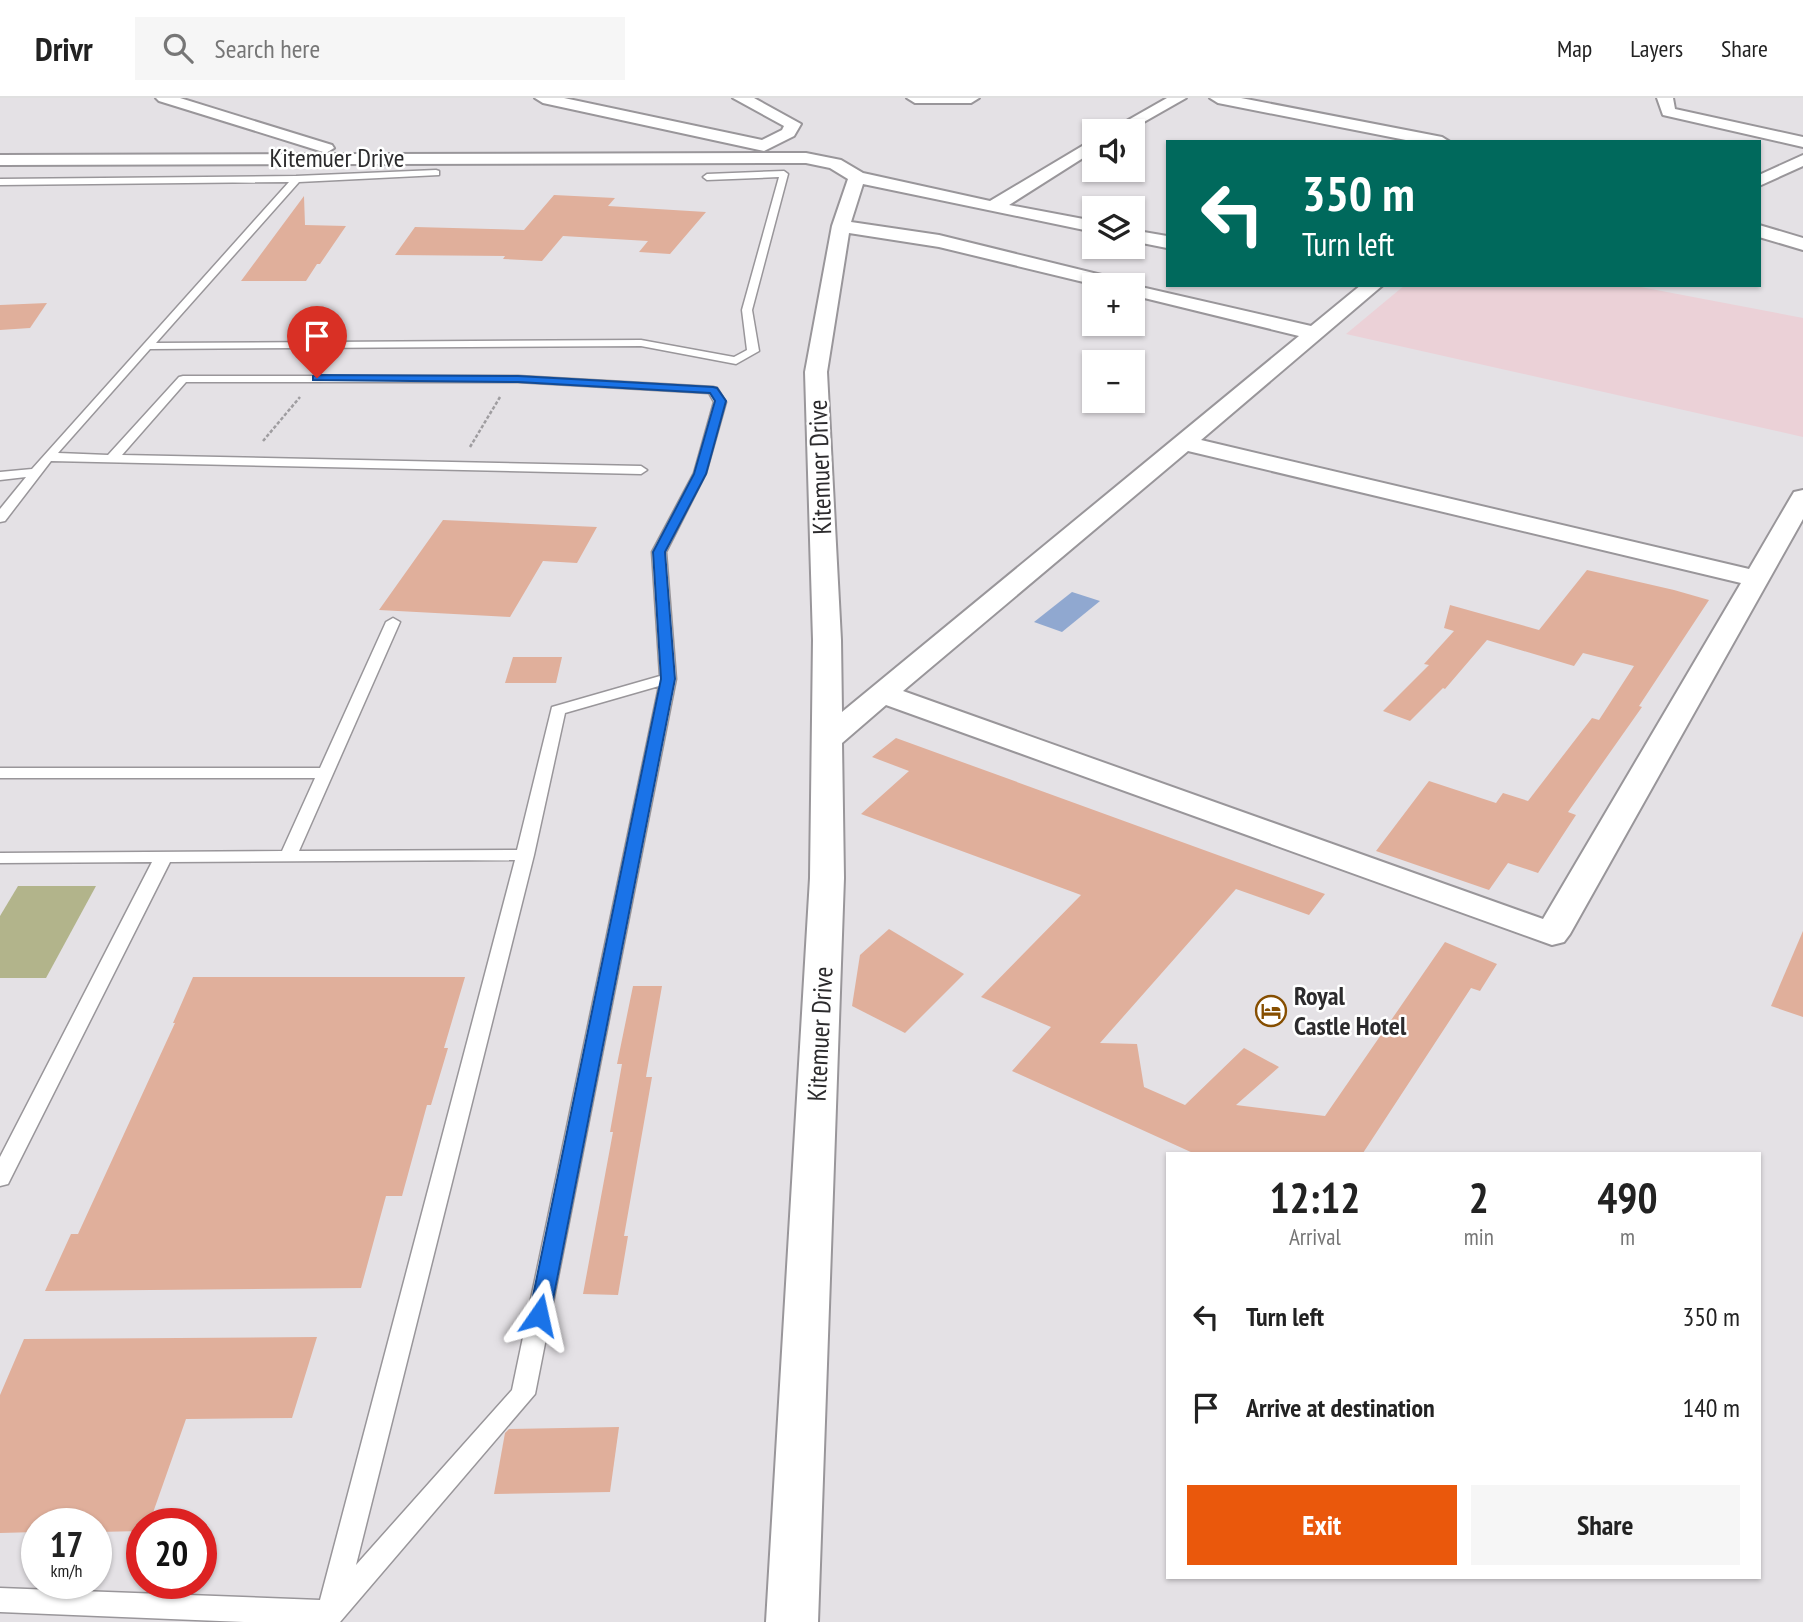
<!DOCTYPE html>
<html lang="en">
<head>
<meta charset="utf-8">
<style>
  body { margin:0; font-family:"PT Sans Narrow",sans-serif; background:#f6f6f6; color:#222; height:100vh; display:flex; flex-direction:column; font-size:26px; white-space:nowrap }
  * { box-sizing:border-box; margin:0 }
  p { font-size:23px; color:#767676 }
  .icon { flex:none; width:38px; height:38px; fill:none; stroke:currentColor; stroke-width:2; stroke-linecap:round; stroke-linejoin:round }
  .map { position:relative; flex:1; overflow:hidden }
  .drawer { position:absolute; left:1166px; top:1054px; width:595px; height:427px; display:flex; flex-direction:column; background:#fff; border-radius:0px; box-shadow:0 2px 5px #0004 }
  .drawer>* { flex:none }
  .top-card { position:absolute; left:1166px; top:42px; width:595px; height:147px; border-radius:0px; box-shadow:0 2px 5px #0004; background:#00695c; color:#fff; overflow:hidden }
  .controls { position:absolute; left:1082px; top:21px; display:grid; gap:14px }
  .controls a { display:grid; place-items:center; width:63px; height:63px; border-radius:0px; background:#fff; box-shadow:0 2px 5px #0004; font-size:35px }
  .speed { position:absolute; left:21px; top:1410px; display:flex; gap:14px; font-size:35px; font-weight:700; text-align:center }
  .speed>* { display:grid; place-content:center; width:91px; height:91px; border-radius:50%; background:#fff; box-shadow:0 2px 5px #0004; line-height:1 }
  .speed small { font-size:18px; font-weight:400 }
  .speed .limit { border:10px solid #d22; background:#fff; color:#111 }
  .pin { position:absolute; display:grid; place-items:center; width:60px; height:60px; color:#fff; margin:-72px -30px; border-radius:50% 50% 50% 0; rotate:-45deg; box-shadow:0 0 7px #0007 }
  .pin .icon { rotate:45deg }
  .me { position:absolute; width:77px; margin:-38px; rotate:11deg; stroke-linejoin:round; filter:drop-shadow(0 0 5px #0008) }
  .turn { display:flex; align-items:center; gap:24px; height:147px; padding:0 21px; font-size:32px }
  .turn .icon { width:91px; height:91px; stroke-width:2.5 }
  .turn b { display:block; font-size:49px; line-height:60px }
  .eta { display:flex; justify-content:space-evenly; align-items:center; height:119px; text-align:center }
  .eta b { font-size:42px; font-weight:800; line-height:49px }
  .action { display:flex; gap:14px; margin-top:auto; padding:14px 21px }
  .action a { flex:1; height:80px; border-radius:0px; background:#ea580c; color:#fff; font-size:28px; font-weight:800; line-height:80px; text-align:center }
  .action a+a { background:#f6f6f6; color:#222 }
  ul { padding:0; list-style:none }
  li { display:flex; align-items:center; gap:21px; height:91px; padding:0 21px }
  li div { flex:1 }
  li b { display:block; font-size:26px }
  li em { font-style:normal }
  header { display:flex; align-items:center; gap:42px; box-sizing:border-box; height:98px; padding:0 35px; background:#fff; border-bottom:2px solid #e0e0e0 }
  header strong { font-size:33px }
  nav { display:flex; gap:38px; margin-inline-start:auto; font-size:24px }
  .search { width:490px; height:63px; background:#f6f6f6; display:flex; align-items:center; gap:18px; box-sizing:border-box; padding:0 24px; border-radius:0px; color:#767676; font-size:26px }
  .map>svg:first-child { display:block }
  .commercial { fill:#ebd1d7 }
  .green { fill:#b2b48b }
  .water { fill:#90a8d0 }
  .building { fill:#e0af9b }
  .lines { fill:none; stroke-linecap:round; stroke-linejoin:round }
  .lane-casing { stroke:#99969a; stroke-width:3 }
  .street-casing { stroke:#99969a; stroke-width:4 }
  .path { stroke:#9f9da0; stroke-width:2.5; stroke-dasharray:3.5 2; stroke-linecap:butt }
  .lane { fill:#fff; fill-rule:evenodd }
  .street { fill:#fff; fill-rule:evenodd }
  .route { fill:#1a73e8; stroke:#114b97; stroke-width:2 }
  .labels { text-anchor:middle; stroke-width:5; stroke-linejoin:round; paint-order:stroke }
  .street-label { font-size:26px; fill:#2c2b2d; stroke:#fff }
  .poi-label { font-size:26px; font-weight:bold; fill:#2c2b2d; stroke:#fff; text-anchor:start }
</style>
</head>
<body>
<header>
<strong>Drivr</strong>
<div class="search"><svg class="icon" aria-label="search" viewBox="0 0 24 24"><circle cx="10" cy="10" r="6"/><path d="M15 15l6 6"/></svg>Search here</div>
<nav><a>Map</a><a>Layers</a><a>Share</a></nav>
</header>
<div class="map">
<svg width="1803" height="1524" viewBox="0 0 1803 1524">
  <rect width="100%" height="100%" fill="#e4e1e5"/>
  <polygon class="commercial" points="1405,187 1630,187 1803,220 1803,339 1346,236"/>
  <polygon class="green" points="18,788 96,788 46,880 0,880 0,818"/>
  <polygon class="water" points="1072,494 1100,503 1062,534 1034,524"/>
  <g class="building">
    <polygon points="554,97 615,100 608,108 706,114 670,156 639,154 648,143 563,138 542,163 503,161 505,158 395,157 415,129 524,132"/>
    <polygon points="304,98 305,127 346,128 320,166 317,166 306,183 241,183"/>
    <polygon points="47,205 30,230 0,232 0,207"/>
    <polygon points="443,422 597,429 577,465 543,463 510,519 379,512"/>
    <polygon points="1587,472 1674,492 1709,502 1639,608 1642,609 1568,714 1576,717 1538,775 1508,765 1489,792 1376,753 1429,683 1496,705 1503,695 1528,703 1592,620 1599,622 1634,568 1583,555 1574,568 1487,542 1445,591 1443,590 1410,623 1383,613 1429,567 1424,566 1454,533 1444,530 1450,507 1539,532"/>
    <polygon points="513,559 562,559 556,585 505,585"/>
    <polygon points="896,640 1325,796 1309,817 1236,791 1100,945 1137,946 1144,989 1185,1007 1244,950 1279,969 1236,1007 1325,1018 1445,844 1497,866 1480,893 1471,890 1363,1055 1193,1055 1012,973 1051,929 981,899 1081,797 861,716 909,673 872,659"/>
    <polygon points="889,831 964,876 905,935 852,908 860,857"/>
    <polygon points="1803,833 1803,919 1771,908"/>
    <polygon points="193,879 465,879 444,950 448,950 431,1007 427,1007 402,1098 386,1098 361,1190 45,1193 71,1136 78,1136 175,925 173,925"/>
    <polygon points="633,888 662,888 646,979 652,979 624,1138 628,1138 618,1197 583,1196 613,1034 610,1034 622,966 617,966"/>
    <polygon points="317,1239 292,1320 186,1321 149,1426 142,1426 142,1433 96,1434 96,1426 37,1426 37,1434 0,1435 0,1297 24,1241"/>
    <polygon points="619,1329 610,1394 494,1396 505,1335 509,1331"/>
  </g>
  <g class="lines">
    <g class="lane-casing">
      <path id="lane" d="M436 72 439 73V77L299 84 156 245 641 242 734 259 747 252 742 212 779 79 707 82 703 79 707 76 784 73 788 76 752 212 759 253 736 266 641 248 150 251 58 355 108 357 179 279 183 278H518L713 289 717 290 726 304 706 375 666 454 676 581 535 1296 340 1524H244L0 1514V1490L320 1502 515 762 170 764 11 1080 8 1086 0 1088V1059L152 764 0 765V755L282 753 315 680H0V670H320L386 524 393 520 400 524 299 753 517 752 552 609 660 578 652 454 694 375 714 304 709 295 518 284H186L122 357 641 368 647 372 641 376 51 363 5 423 0 424V411L26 379 0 382V374L32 371 289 84 0 87V81L296 78ZM659 588 512 1292 356 1467 534 757 565 615Z"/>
    </g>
    <g class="street-casing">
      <g id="street">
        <polygon points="156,0 180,0 332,47 334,50 326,55 320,53 159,3"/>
        <polygon points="535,0 564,0 762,42 782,32 784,28 733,0 754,0 801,26 794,38 764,53 543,5"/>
        <polygon points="907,0 979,0 971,5 915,5"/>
        <polygon points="1167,0 1186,0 1128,33 1109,33"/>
        <polygon points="1210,0 1241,0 1442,39 1450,44 1416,44 1218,5"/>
        <polygon points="1657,0 1673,0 1675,11 1803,39 1803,49 1663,17"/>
        <path d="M1094 41V53L1009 107 1094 123V134L863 86 851 124 939 137 1126 183 1128 186 1311 228 1361 187H1383L1201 342 1749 471 1791 399 1794 394 1803 392V421L1570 836 1564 844 1552 847 886 607 842 645 844 780 818 1524H766L810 780 813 542 805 274 832 128 848 81 830 70 806 65 0 67V57L806 55 841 62 863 75 990 103ZM849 135 939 149 1096 187H1132V197L1299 238 842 614 841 542 827 274ZM1188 353 1741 485 1543 821 903 593Z"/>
        <polygon points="1803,57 1803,68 1759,88 1759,77"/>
        <polygon points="1759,127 1803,140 1803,152 1759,139"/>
        <polygon points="1132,132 1167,138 1167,150 1132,143"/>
      </g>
    </g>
    <g class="path">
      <polyline points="263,343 300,299"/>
      <polyline points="470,349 500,299"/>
    </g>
    <use href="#lane" class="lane"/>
    <use href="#street" class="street"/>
  </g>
  <polygon class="route" points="317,277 518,278 713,289 717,290 726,303 706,376 665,454 675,581 550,1217 547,1223 539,1225 532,1223 529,1217 661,581 653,454 694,376 715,303 710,295 518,284 313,282 313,278"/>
  <defs>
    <g id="hotel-ring" transform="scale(1.575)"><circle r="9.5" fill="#fff" stroke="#864e00" stroke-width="1.5"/><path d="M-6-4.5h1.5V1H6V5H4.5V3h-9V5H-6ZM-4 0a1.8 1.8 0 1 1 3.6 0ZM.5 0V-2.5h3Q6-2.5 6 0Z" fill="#864e00"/></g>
  </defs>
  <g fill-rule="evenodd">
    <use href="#hotel-ring" x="1271" y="913"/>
  </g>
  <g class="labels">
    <g class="street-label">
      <text x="337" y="69">Kitemuer Drive</text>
      <text transform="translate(820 369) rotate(-92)" y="9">Kitemuer Drive</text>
      <text transform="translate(820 936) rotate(-87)" y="9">Kitemuer Drive</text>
    </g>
    <g class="poi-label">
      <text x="1294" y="907">Royal<tspan x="1294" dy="30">Castle Hotel</tspan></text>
    </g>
  </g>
</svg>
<div class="controls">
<a><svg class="icon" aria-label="sound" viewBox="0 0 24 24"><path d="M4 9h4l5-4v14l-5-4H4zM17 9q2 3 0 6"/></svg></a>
<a><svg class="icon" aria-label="layers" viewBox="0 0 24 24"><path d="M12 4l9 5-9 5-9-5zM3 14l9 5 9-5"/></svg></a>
<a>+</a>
<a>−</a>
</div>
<div class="speed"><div>17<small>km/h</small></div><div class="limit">20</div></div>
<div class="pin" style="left:317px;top:280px;background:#d93025"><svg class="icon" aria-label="arrive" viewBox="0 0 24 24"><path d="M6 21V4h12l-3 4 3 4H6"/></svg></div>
<svg class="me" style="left:539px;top:1217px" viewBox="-20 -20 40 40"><path d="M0-17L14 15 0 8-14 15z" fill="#1a73e8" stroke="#fff" stroke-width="4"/></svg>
<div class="top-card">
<div class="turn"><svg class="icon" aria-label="left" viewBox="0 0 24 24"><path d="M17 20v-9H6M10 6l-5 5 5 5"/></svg><div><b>350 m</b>Turn left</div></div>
</div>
<section class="drawer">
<div class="eta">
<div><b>12:12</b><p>Arrival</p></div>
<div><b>2</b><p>min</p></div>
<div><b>490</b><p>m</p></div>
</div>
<ul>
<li><svg class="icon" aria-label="left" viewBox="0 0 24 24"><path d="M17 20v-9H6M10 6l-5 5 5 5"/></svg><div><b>Turn left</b></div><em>350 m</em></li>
<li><svg class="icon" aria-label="arrive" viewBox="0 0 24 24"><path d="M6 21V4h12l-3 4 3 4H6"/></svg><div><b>Arrive at destination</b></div><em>140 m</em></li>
</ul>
<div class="action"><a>Exit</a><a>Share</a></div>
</section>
</div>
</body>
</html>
